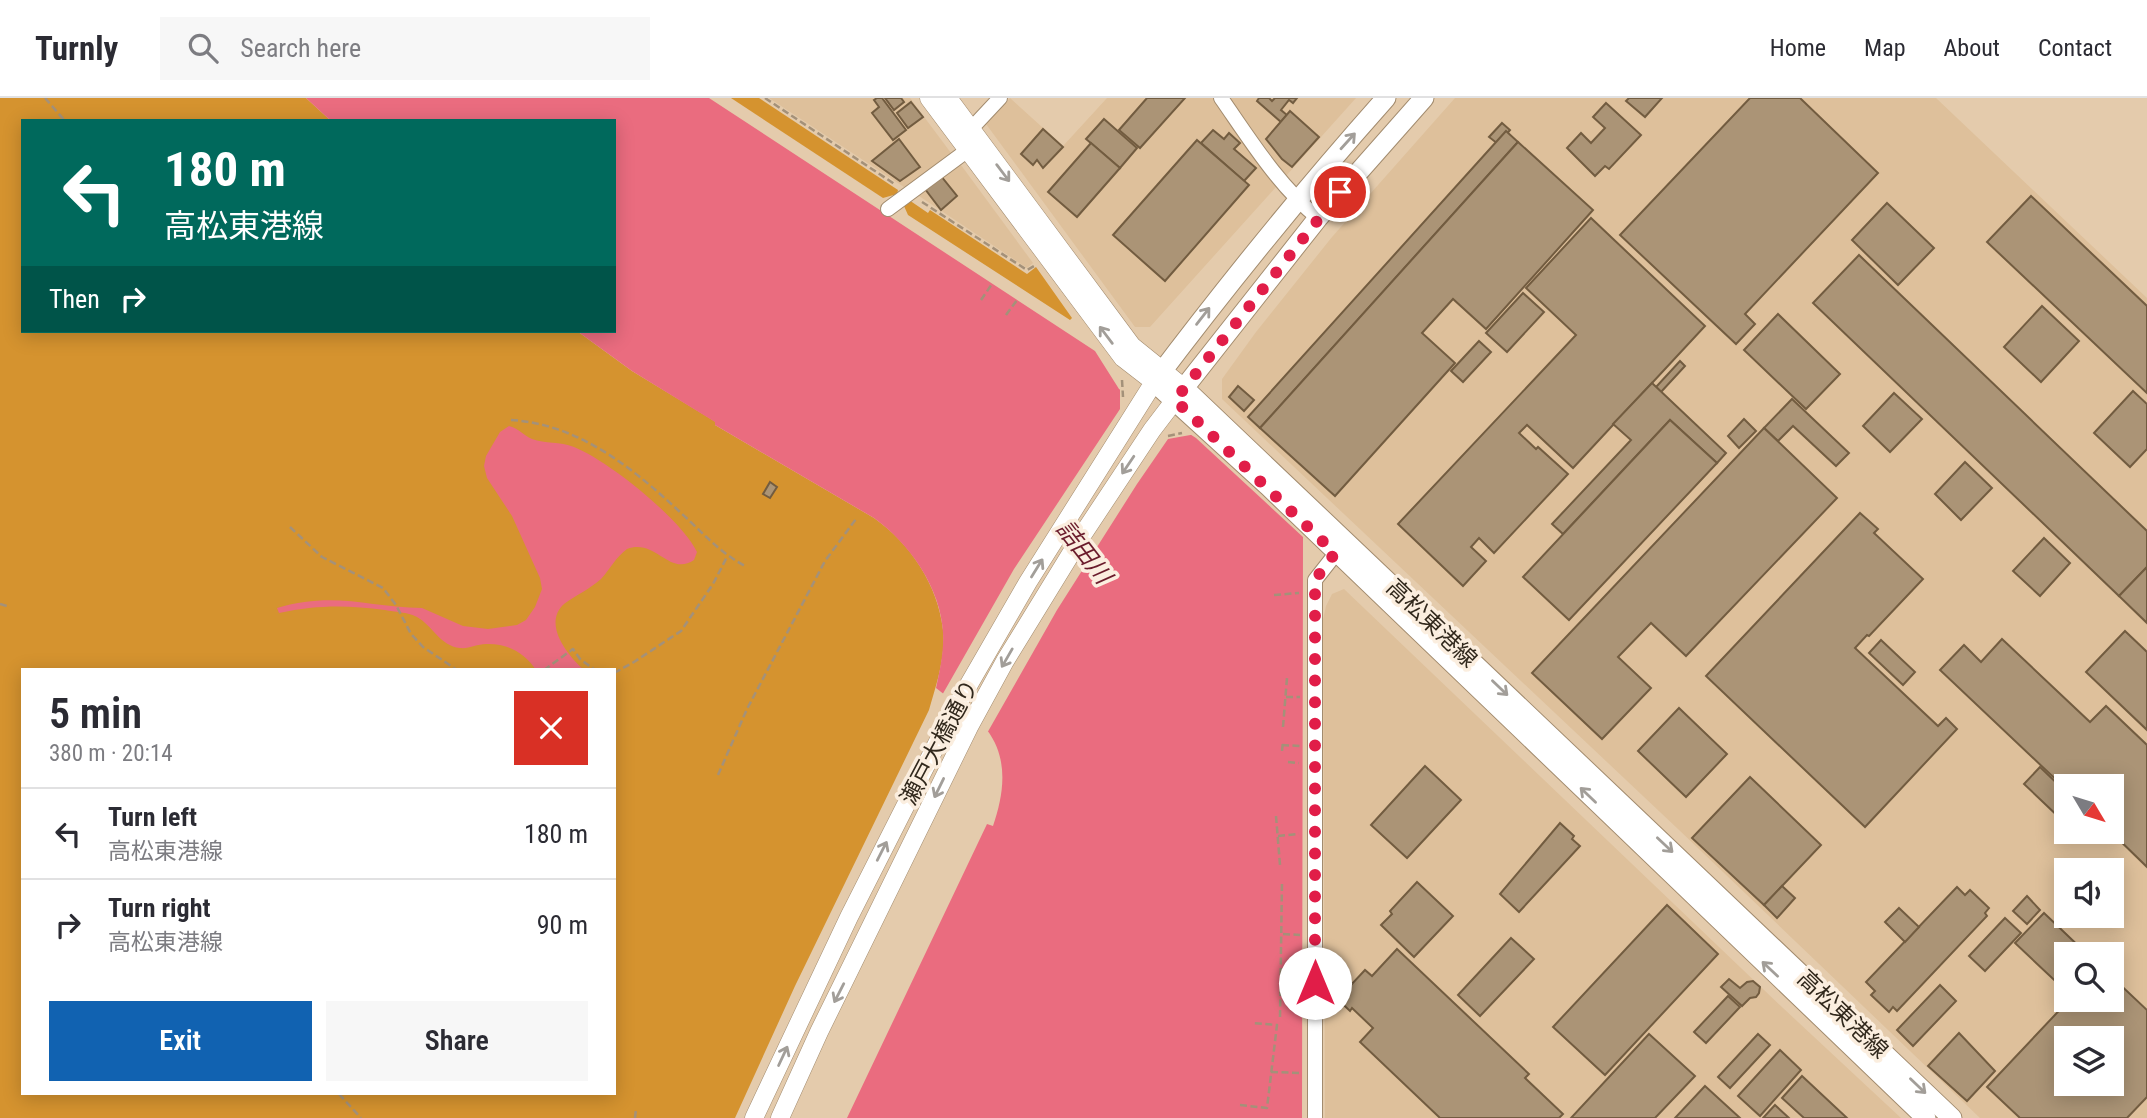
<!DOCTYPE html>
<html lang="en">
<head>
<meta charset="utf-8">
<style>
  body { margin:0; font-family:"Roboto Condensed","Noto Sans JP",sans-serif; background:#f7f7f7; color:#2b2b33; height:100vh; display:flex; flex-direction:column; font-size:26px; white-space:nowrap }
  * { box-sizing:border-box; margin:0 }
  p { font-size:23px; color:#7c7c81 }
  .icon { flex:none; width:38px; height:38px; fill:none; stroke:currentColor; stroke-width:2; stroke-linecap:round; stroke-linejoin:round }
  .map { position:relative; flex:1; overflow:hidden }
  .panel { position:absolute; left:21px; top:570px; width:595px; height:427px; display:flex; flex-direction:column; background:#fff; border-radius:0px; box-shadow:0 4px 18px #0003 }
  .panel>* { flex:none }
  .banner { position:absolute; left:21px; top:21px; width:595px; height:214px; border-radius:0px; box-shadow:0 4px 18px #0003; background:#00695c; color:#fff; overflow:hidden }
  .needle { width:46px; rotate:128deg }
  .controls { position:absolute; left:2054px; top:676px; display:grid; gap:14px }
  .controls a { display:grid; place-items:center; width:70px; height:70px; border-radius:0px; background:#fff; box-shadow:0 4px 18px #0003; font-size:35px }
  .pin { position:absolute; display:grid; place-items:center; width:60px; height:60px; color:#fff; margin:-30px; border:4px solid #fff; border-radius:50%; box-shadow:0 2px 7px #0007 }
  .me { position:absolute; width:77px; margin:-38px; rotate:0deg; stroke-linejoin:round; filter:drop-shadow(0 0 5px #0008) }
  .turn { display:flex; align-items:center; gap:24px; height:147px; padding:0 28px; font-size:32px }
  .turn .icon { width:91px; height:91px; stroke-width:2.5 }
  .turn b { display:block; font-size:49px; line-height:60px }
  .then { display:flex; align-items:center; height:66px; padding:0 28px; background:#0003; gap:14px; font-size:26px }
  .round { display:grid; place-items:center; flex:none; width:74px; height:74px; border-radius:0px; background:#f7f7f7 }
  .headline { display:flex; align-items:center; justify-content:space-between; height:119px; padding:0 28px }
  h1 { font-size:42px; font-weight:600; line-height:52px }
  .primary-button { display:flex; gap:14px; margin-top:auto; padding:14px 28px }
  .primary-button a { flex:1; height:80px; border-radius:0px; background:#1162b1; color:#fff; font-size:28px; font-weight:600; line-height:80px; text-align:center }
  .primary-button a+a { background:#f7f7f7; color:#2b2b33 }
  ul { padding:0; list-style:none }
  li { display:flex; align-items:center; gap:21px; height:91px; padding:0 28px; border-top:2px solid #e1e1e2 }
  li div { flex:1 }
  li b { display:block; font-size:26px }
  li em { font-style:normal }
  header { display:flex; align-items:center; gap:42px; box-sizing:border-box; height:98px; padding:0 35px; background:#fff; border-bottom:2px solid #e1e1e2 }
  header strong { font-size:33px }
  nav { display:flex; gap:38px; margin-inline-start:auto; font-size:24px }
  .search { width:490px; height:63px; background:#f7f7f7; display:flex; align-items:center; gap:18px; box-sizing:border-box; padding:0 24px; border-radius:0px; color:#7c7c81; font-size:26px }
  .map>svg:first-child { display:block }
  .built { fill:#dec09b; fill-rule:evenodd }
  .green { fill:#d5932f; fill-rule:evenodd }
  .water { fill:#ea6c7f }
  .pier { fill:#e4cbac }
  .building { fill:#ab9476; stroke:#725c40; stroke-width:2; fill-rule:evenodd }
  .lines { fill:none; stroke-linecap:round; stroke-linejoin:round }
  .minor-casing { stroke:#a28b6e; stroke-width:16 }
  .tertiary-casing { stroke:#a28b6e; stroke-width:19 }
  .secondary-casing { stroke:#a28b6e; stroke-width:21 }
  .path { stroke:#a49179; stroke-width:2.5; stroke-dasharray:7 3.5; stroke-linecap:butt }
  .minor { stroke:#fff; stroke-width:14 }
  .tertiary { stroke:#fff; stroke-width:18 }
  .secondary { stroke:#fff; stroke-width:19 }
  .oneway { stroke:#a29e99 }
  .route { stroke:#e11d48; stroke-width:12; stroke-dasharray:0 21.6 }
  .labels { text-anchor:middle; stroke-width:7; stroke-linejoin:round; paint-order:stroke }
  .street-label { font-size:23px; fill:#31281c; stroke:#fbeedf }
  .water-label { font-size:24px; font-style:italic; fill:#6a1b2b; stroke:#fbeedf }
</style>
</head>
<body>
<header>
<strong>Turnly</strong>
<div class="search"><svg class="icon" aria-label="search" viewBox="0 0 24 24"><circle cx="10" cy="10" r="6"/><path d="M15 15l6 6"/></svg>Search here</div>
<nav><a>Home</a><a>Map</a><a>About</a><a>Contact</a></nav>
</header>
<div class="map">
<svg width="2147" height="1020" viewBox="0 0 2147 1020">
  <rect width="100%" height="100%" fill="#e4cbac"/>
  <g class="built">
    <polygon points="769,0 910,0 951,55 907,91"/>
    <polygon points="1010,0 1063,48 1107,0 1213,0 1276,89 1150,229 1135,229 986,26"/>
    <polygon points="1229,0 1356,0 1286,78"/>
    <path d="M1455 0H1936L2147 200V1020H1980L1678 731 1222 301V281L1256 234 1332 139ZM2067 688H2112V733H2067ZM2067 772H2112V817H2067ZM2067 856H2112V901H2067ZM2067 940H2112V985H2067Z"/>
    <polygon points="958,63 1033,165 1027,170 916,96"/>
    <polygon points="1344,491 1783,910 1901,1020 1325,1020 1323,522 1326,508 1332,496"/>
  </g>
  <g class="green">
    <path d="M0 0H306L331 23H23V233H577L632 273 716 324 715 327 874 420C910 445 938 487 943 532 946 559 936 587 929 612L795 888 735 1020H0ZM23 572H614V996H23Z"/>
    <polygon points="731,0 759,0 898,92 897,96 883,100"/>
    <polygon points="909,102 928,115 930,112 1027,176 1036,169 1072,220 1070,222 908,117 904,108"/>
  </g>
  <g class="water">
    <path d="M306 0H709L1095 253 1119 291 1196 340 1303 439 1302 1020H847L987 726 993 728C1004 696 1009 661 987 632 976 617 951 602 936 590 940 572 944 553 943 535 941 490 909 445 874 420L715 327V324L632 273 577 233H614V23H331Z"/>
    <path d="M509 328C520 331 523 337 532 341 545 346 560 343 574 349 609 363 681 421 697 454L694 462C669 479 656 440 627 451 616 459 610 471 601 481 590 491 576 497 564 506 542 526 568 558 584 572H536C525 555 507 545 486 546 477 546 469 551 460 550 440 548 432 527 417 519 407 514 395 514 385 512 346 507 317 507 279 515L277 510C334 493 367 509 422 510L463 528 488 531 517 527 526 522 535 509 542 491 540 480 512 418 487 380 484 368 486 358 500 334Z"/>
  </g>
  <polygon class="pier" points="1120,287 1196,336 1168,341 1137,386 1057,512 986,637 941,599 1014,471 1120,311"/>
  <g class="building">
    <polygon points="877,0 882,0 906,32 893,42 872,15 879,9 874,2"/>
    <polygon points="885,0 901,0 904,4 894,12"/>
    <polygon points="1147,0 1185,0 1140,50 1119,32"/>
    <polygon points="1259,0 1269,0 1272,3 1275,0 1297,0 1293,5 1289,2 1281,12 1287,17 1281,24 1257,3"/>
    <polygon points="1629,0 1662,0 1645,19 1626,3"/>
    <polygon points="1750,0 1800,0 1878,75 1745,216 1755,226 1736,246 1620,137"/>
    <polygon points="911,4 923,19 908,30 897,15"/>
    <polygon points="1606,5 1641,37 1609,71 1605,68 1595,78 1567,50 1581,35 1591,45 1605,30 1593,19"/>
    <polygon points="1290,13 1319,39 1292,69 1282,61 1266,41"/>
    <polygon points="1104,21 1137,50 1120,70 1086,41"/>
    <polygon points="1502,25 1510,32 1498,46 1489,39"/>
    <polygon points="1043,31 1063,49 1043,70 1037,62 1033,67 1021,56"/>
    <polygon points="1213,32 1224,41 1229,35 1240,45 1234,51 1256,70 1244,83 1201,45"/>
    <polygon points="1506,33 1518,44 1260,330 1248,319"/>
    <polygon points="899,41 920,69 900,83 872,63"/>
    <polygon points="1197,42 1249,87 1165,183 1113,137"/>
    <polygon points="1518,44 1593,112 1486,231 1453,201 1422,235 1455,265 1335,398 1260,330"/>
    <polygon points="1091,45 1120,70 1077,119 1048,94"/>
    <polygon points="941,78 957,98 941,112 925,91"/>
    <polygon points="2031,98 2147,208 2147,295 1987,144"/>
    <polygon points="1887,105 1934,150 1898,187 1852,142"/>
    <polygon points="1591,120 1705,228 1573,370 1527,327 1519,335 1536,351 1538,349 1568,376 1494,455 1479,440 1471,449 1486,463 1463,488 1398,426 1576,237 1526,190"/>
    <polygon points="1859,157 2147,433 2147,469 2119,498 1813,205"/>
    <polygon points="1523,195 1544,214 1507,254 1486,235"/>
    <polygon points="2042,208 2079,243 2041,284 2004,249"/>
    <polygon points="1778,216 1840,276 1806,311 1744,252"/>
    <polygon points="1479,243 1491,254 1463,284 1451,273"/>
    <polygon points="1680,263 1685,268 1661,294 1656,289"/>
    <polygon points="1652,285 1726,355 1717,365 1670,322 1563,436 1552,426 1631,342 1613,326"/>
    <polygon points="1238,288 1254,302 1244,313 1229,299"/>
    <polygon points="2133,293 2147,306 2147,351 2130,369 2094,335"/>
    <polygon points="1894,295 1922,321 1890,354 1863,328"/>
    <polygon points="1792,301 1849,355 1836,368 1793,328 1778,343 1764,330"/>
    <polygon points="1744,321 1756,333 1739,350 1728,338"/>
    <polygon points="1670,322 1717,365 1569,522 1523,479"/>
    <polygon points="1764,330 1837,400 1686,558 1651,525 1618,559 1651,590 1602,641 1532,575"/>
    <polygon points="1965,364 1992,390 1961,422 1935,396"/>
    <polygon points="770,384 777,389 770,400 763,396"/>
    <polygon points="1860,415 1878,431 1874,435 1923,481 1869,538 1867,537 1855,550 1938,628 1946,620 1957,631 1865,729 1706,578"/>
    <polygon points="2044,440 2070,465 2040,498 2013,473"/>
    <polygon points="2147,469 2147,525 2119,498"/>
    <polygon points="2125,533 2147,554 2147,632 2086,574"/>
    <polygon points="2002,541 2090,624 2106,608 2147,647 2147,769 2110,733 2112,733 2112,688 2067,688 2067,692 1940,572 1964,547 1981,564"/>
    <polygon points="1881,542 1915,574 1903,587 1869,555"/>
    <polygon points="1679,610 1727,656 1686,699 1638,653"/>
    <polygon points="1425,668 1461,702 1407,760 1371,727"/>
    <polygon points="2040,669 2067,695 2067,719 2063,723 2024,686"/>
    <polygon points="1750,679 1821,747 1764,807 1692,740"/>
    <polygon points="1560,725 1574,738 1572,741 1580,748 1519,814 1500,796"/>
    <polygon points="1417,784 1453,818 1414,859 1381,827 1392,816 1390,813"/>
    <polygon points="1782,788 1795,800 1777,820 1764,807"/>
    <polygon points="1957,789 1965,797 1970,792 1989,810 1985,815 1987,818 1897,913 1893,909 1889,914 1871,897 1875,893 1866,884"/>
    <polygon points="2027,798 2040,812 2027,826 2013,813"/>
    <polygon points="1667,807 1718,856 1605,977 1553,929"/>
    <polygon points="1899,810 1919,829 1905,844 1885,824"/>
    <polygon points="2044,815 2087,856 2067,856 2067,894 2015,845"/>
    <polygon points="2005,820 2021,835 1985,873 1969,858"/>
    <polygon points="1511,840 1534,861 1480,918 1458,897"/>
    <polygon points="1397,851 1529,976 1525,980 1563,1016 1559,1020 1440,1020 1360,944 1373,930 1352,910 1350,913 1333,897 1346,883 1351,887 1365,872 1372,878"/>
    <path d="M2112 879 2147 912V999L2127 1020H2020L1987 989 2070 901H2112ZM2067 940H2112V985H2067Z"/>
    <polygon points="1729,881 1740,890 1747,884 1753,883 1760,889 1759,895 1756,899 1750,900 1742,908 1721,889"/>
    <polygon points="1940,887 1956,903 1913,948 1897,932"/>
    <polygon points="1728,898 1740,909 1706,945 1694,934"/>
    <polygon points="1959,935 1995,973 1967,1003 1928,968"/>
    <polygon points="1649,936 1695,978 1655,1020 1571,1020"/>
    <polygon points="1758,936 1770,947 1730,990 1718,979"/>
    <polygon points="1780,952 1801,972 1760,1018 1738,998"/>
    <polygon points="1802,978 1847,1020 1804,1020 1782,1000"/>
    <polygon points="1705,988 1740,1020 1675,1020"/>
    <polygon points="1775,1007 1789,1020 1763,1020"/>
  </g>
  <g class="lines">
    <g class="minor-casing">
      <g id="minor">
        <path d="M1221 0C1251 43 1278 87 1318 120"/>
        <polyline points="971,31 1000,0"/>
        <polyline points="888,111 976,46"/>
        <polyline points="1315,1020 1315,482 1341,449"/>
      </g>
    </g>
    <g class="tertiary-casing">
      <g id="tertiary">
        <polyline points="754,1020 849,819 953,614 1028,484 1154,284 1123,260 929,0"/>
        <polyline points="780,1020 819,934 969,629 1005,563 1083,436 1152,332 1184,290 1132,248 948,0"/>
      </g>
    </g>
    <g class="secondary-casing">
      <g id="secondary">
        <path d="M1386 0C1304 92 1228 186 1154 284L1268 388 1926 1020"/>
        <polyline points="1424,0 1318,120 1184,290 1952,1020"/>
      </g>
    </g>
    <g class="path">
      <polyline points="45,0 65,23"/>
      <polyline points="765,0 896,87"/>
      <polyline points="922,104 1027,172 1034,168"/>
      <polyline points="981,202 992,186"/>
      <polyline points="1006,217 1017,202"/>
      <polyline points="1122,282 1123,299"/>
      <path d="M511 322C579 326 634 371 681 415 703 435 721 456 747 469"/>
      <polyline points="1168,338 1182,335"/>
      <polyline points="290,429 322,459 383,490 396,507 411,536 423,549 457,572"/>
      <polyline points="1274,497 1299,495"/>
      <polyline points="0,506 10,509"/>
      <polyline points="544,572 573,551 580,561 595,572"/>
      <polyline points="614,575 634,564 681,533 713,486 727,459"/>
      <polyline points="1286,599 1300,599"/>
      <polyline points="1283,629 1287,580"/>
      <polyline points="1282,647 1300,648"/>
      <polyline points="1282,653 1283,643"/>
      <polyline points="1288,664 1299,665"/>
      <polyline points="718,677 747,611 825,463 856,421"/>
      <polyline points="1276,718 1280,767"/>
      <polyline points="1278,738 1299,736"/>
      <polyline points="1283,836 1300,837"/>
      <polyline points="1280,919 1282,784"/>
      <polyline points="1271,974 1300,975"/>
      <polyline points="339,996 361,1020"/>
      <polyline points="1240,1007 1267,1010 1277,927 1252,925"/>
      <polyline points="635,1020 636,1011"/>
    </g>
    <use href="#minor" class="minor"/>
    <use href="#tertiary" class="tertiary"/>
    <use href="#secondary" class="secondary"/>
  </g>
  <defs><path id="oneway-shaft" d="M-6 0H5M1.5-3L5.5 0L1.5 3" fill="none" stroke-width="1.6" stroke-linecap="round" stroke-linejoin="round" transform="scale(1.75)"/></defs>
  <g class="oneway">
    <use href="#oneway-shaft" transform="translate(1348 43) rotate(-48)"/>
    <use href="#oneway-shaft" transform="translate(1003 75) rotate(53)"/>
    <use href="#oneway-shaft" transform="translate(1203 218) rotate(-52)"/>
    <use href="#oneway-shaft" transform="translate(1106 237) rotate(-127)"/>
    <use href="#oneway-shaft" transform="translate(1128 367) rotate(124)"/>
    <use href="#oneway-shaft" transform="translate(1037 470) rotate(-58)"/>
    <use href="#oneway-shaft" transform="translate(1007 560) rotate(120)"/>
    <use href="#oneway-shaft" transform="translate(1500 590) rotate(44)"/>
    <use href="#oneway-shaft" transform="translate(939 690) rotate(116)"/>
    <use href="#oneway-shaft" transform="translate(1588 697) rotate(-136)"/>
    <use href="#oneway-shaft" transform="translate(1665 747) rotate(43)"/>
    <use href="#oneway-shaft" transform="translate(882 753) rotate(-63)"/>
    <use href="#oneway-shaft" transform="translate(1770 871) rotate(-137)"/>
    <use href="#oneway-shaft" transform="translate(839 895) rotate(117)"/>
    <use href="#oneway-shaft" transform="translate(783 958) rotate(-65)"/>
    <use href="#oneway-shaft" transform="translate(1918 988) rotate(44)"/>
  </g>
  <g class="lines">
    <polyline class="route" points="1315,885 1315,482 1335,455 1175,302 1340,94"/>
  </g>
  <g class="labels">
    <g class="street-label">
      <text transform="translate(1432 525) rotate(44)" y="8">高松東港線</text>
      <text transform="translate(939 644) rotate(-62)" y="8">瀬戸大橋通り</text>
      <text transform="translate(1843 916) rotate(44)" y="8">高松東港線</text>
    </g>
    <g class="water-label">
      <text transform="translate(1084 454) rotate(52)" y="8">詰田川</text>
    </g>
  </g>
</svg>
<div class="controls">
<a><svg class="needle" viewBox="-14 -14 28 28"><path d="M0-13l5 13h-10z" fill="#e53935"/><path d="M0 13l5-13h-10z" fill="#7c7c81"/></svg></a>
<a><svg class="icon" aria-label="sound" viewBox="0 0 24 24"><path d="M4 9h4l5-4v14l-5-4H4zM17 9q2 3 0 6"/></svg></a>
<a><svg class="icon" aria-label="search" viewBox="0 0 24 24"><circle cx="10" cy="10" r="6"/><path d="M15 15l6 6"/></svg></a>
<a><svg class="icon" aria-label="layers" viewBox="0 0 24 24"><path d="M12 4l9 5-9 5-9-5zM3 14l9 5 9-5"/></svg></a>
</div>
<div class="pin" style="left:1340px;top:94px;background:#d93025"><svg class="icon" aria-label="arrive" viewBox="0 0 24 24"><path d="M6 21V4h12l-3 4 3 4H6"/></svg></div>
<svg class="me" style="left:1315px;top:885px" viewBox="-20 -20 40 40"><circle r="19" fill="#fff"/><path d="M0-13L10 11 0 6-10 11z" fill="#e11d48"/></svg>
<div class="banner">
<div class="turn"><svg class="icon" aria-label="left" viewBox="0 0 24 24"><path d="M17 20v-9H6M10 6l-5 5 5 5"/></svg><div><b>180 m</b>高松東港線</div></div>
<div class="then">Then<svg class="icon" aria-label="right" viewBox="0 0 24 24"><path d="M7 20v-9h11M14 6l5 5-5 5"/></svg></div>
</div>
<section class="panel">
<div class="headline"><div><h1>5 min</h1><p>380 m · 20:14</p></div><a class="round" style="background:#d93025;color:#fff"><svg class="icon" aria-label="close" viewBox="0 0 24 24"><path d="M6 6l12 12M18 6L6 18"/></svg></a></div>
<ul>
<li><svg class="icon" aria-label="left" viewBox="0 0 24 24"><path d="M17 20v-9H6M10 6l-5 5 5 5"/></svg><div><b>Turn left</b><p>高松東港線</p></div><em>180 m</em></li>
<li><svg class="icon" aria-label="right" viewBox="0 0 24 24"><path d="M7 20v-9h11M14 6l5 5-5 5"/></svg><div><b>Turn right</b><p>高松東港線</p></div><em>90 m</em></li>
</ul>
<div class="primary-button"><a>Exit</a><a>Share</a></div>
</section>
</div>
</body>
</html>
